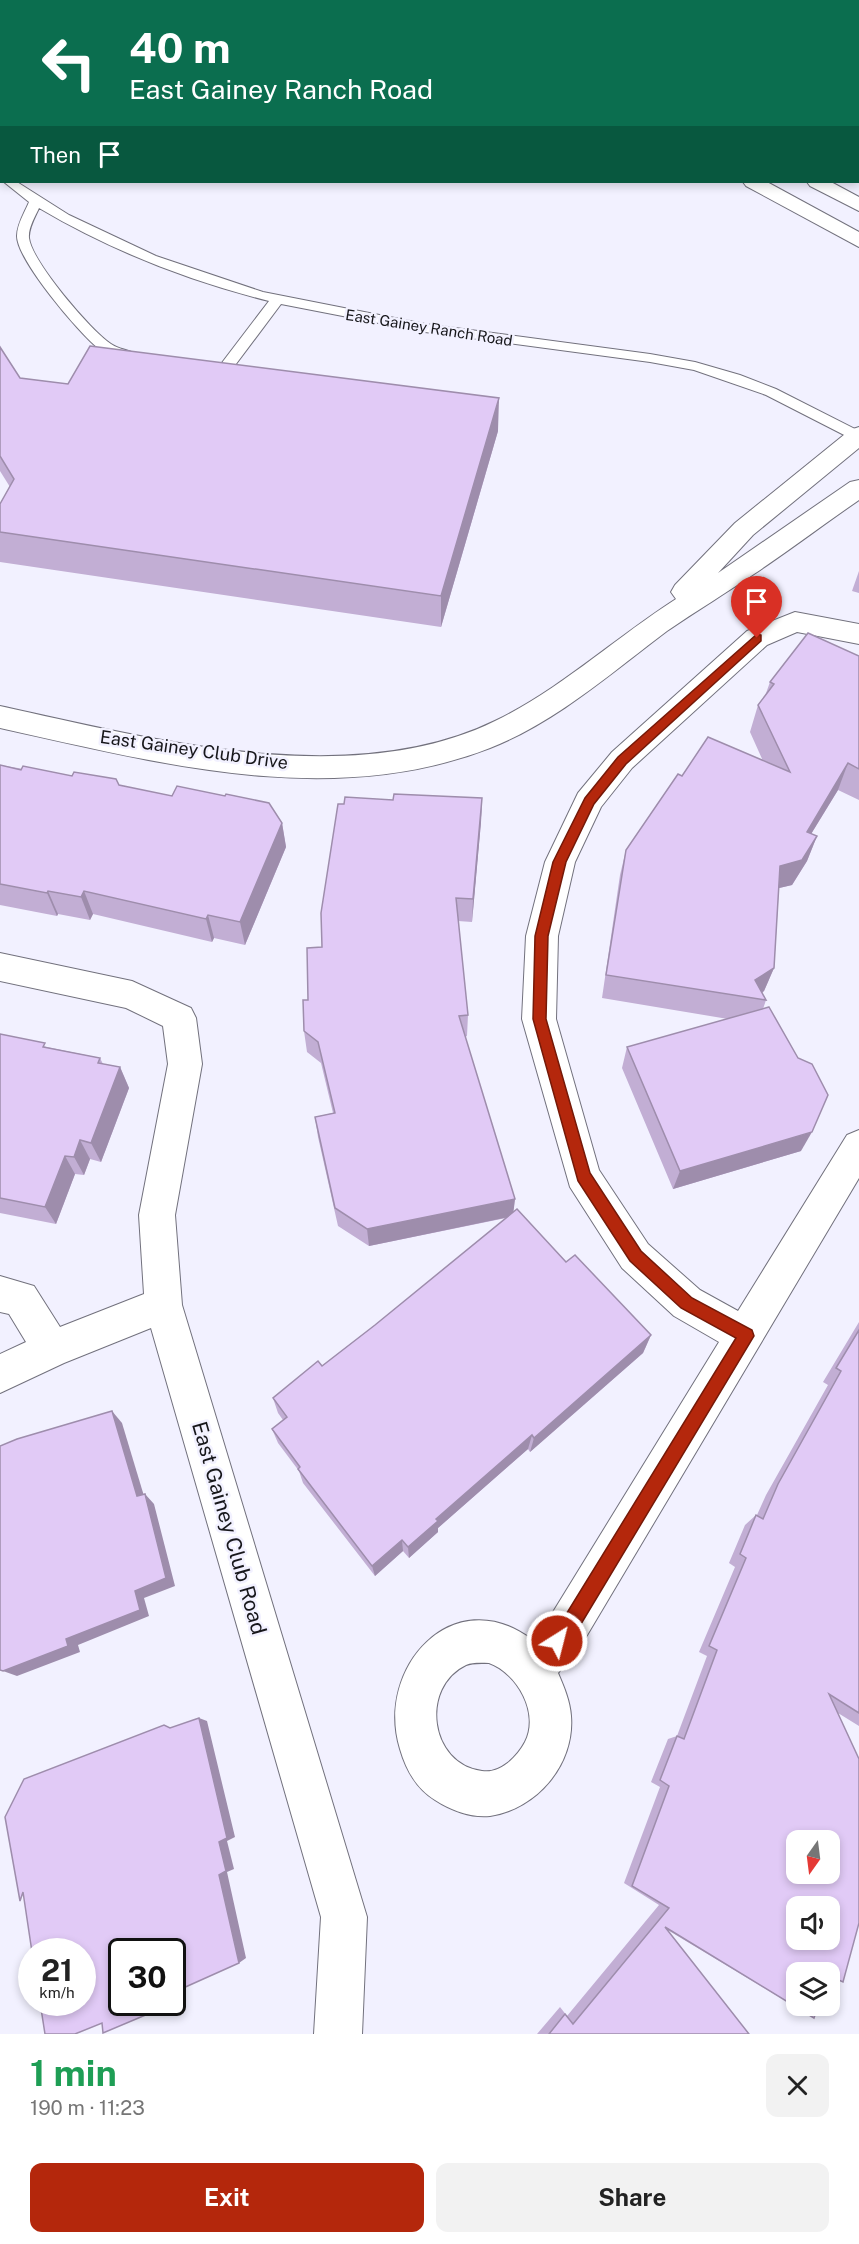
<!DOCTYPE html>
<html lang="en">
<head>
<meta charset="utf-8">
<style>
  body { margin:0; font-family:"Public Sans",sans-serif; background:#f2f2f2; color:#222; height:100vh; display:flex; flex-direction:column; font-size:22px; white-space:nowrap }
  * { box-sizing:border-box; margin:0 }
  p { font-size:20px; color:#767676 }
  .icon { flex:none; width:33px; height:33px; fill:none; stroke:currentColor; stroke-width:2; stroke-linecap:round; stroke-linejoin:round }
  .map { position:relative; height:2034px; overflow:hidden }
  .details { display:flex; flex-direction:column; background:#fff; flex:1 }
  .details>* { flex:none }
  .guide { position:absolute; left:0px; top:0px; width:860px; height:183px; box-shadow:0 3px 9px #0003; background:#0b6e4f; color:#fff; overflow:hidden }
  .needle { width:39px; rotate:194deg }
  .buttons { position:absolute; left:786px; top:1830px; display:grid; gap:12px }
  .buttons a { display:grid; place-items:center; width:54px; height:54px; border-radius:12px; background:#fff; box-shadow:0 3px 9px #0003; font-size:30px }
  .speed { position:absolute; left:18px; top:1938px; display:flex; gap:12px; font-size:30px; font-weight:700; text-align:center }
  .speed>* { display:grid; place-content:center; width:78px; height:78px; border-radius:50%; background:#fff; box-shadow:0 3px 9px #0003; line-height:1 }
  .speed small { font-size:15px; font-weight:400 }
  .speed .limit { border:3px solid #111; border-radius:9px; background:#fff; color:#111 }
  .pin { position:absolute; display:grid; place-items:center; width:51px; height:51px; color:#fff; margin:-62px -26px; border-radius:50% 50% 50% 0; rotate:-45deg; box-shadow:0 0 6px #0007 }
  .pin .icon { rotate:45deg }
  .me { position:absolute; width:66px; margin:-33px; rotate:36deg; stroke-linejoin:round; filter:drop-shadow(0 0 4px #0008) }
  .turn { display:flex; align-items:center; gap:21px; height:126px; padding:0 30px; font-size:27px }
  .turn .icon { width:78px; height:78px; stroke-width:2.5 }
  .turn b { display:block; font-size:42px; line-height:51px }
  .then { display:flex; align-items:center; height:57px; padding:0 30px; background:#0003; gap:12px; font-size:22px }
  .round { display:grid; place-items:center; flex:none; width:63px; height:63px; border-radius:12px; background:#f2f2f2 }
  .overview { display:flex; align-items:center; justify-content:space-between; height:102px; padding:0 30px }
  h1 { font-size:36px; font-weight:700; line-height:45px; color:#1e9e55 }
  .cta { display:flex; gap:12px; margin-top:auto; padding:12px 30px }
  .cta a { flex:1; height:69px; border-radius:12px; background:#b4270c; color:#fff; font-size:24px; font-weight:700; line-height:69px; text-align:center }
  .cta a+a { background:#f2f2f2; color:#222 }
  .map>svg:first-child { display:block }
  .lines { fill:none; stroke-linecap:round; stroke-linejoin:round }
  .service-casing { stroke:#72717d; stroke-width:2 }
  .minor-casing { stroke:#72717d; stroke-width:2 }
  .tertiary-casing { stroke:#72717d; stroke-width:2 }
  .secondary-casing { stroke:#72717d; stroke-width:2 }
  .service { fill:#fff; fill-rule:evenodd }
  .minor { fill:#fff; fill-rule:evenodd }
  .tertiary { fill:#fff; fill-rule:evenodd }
  .secondary { fill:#fff; fill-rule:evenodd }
  .wall { fill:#c2aed4 }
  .shaded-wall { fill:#9e8dac }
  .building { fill:#e1caf6; stroke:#9e8dac; stroke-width:1.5; fill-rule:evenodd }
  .route { fill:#b4270c; stroke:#751908; stroke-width:1.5 }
  .labels { text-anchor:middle; stroke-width:5; stroke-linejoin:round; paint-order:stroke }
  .far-street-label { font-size:15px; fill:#17171b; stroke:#f2f1ff }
  .street-label { font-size:18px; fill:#17171b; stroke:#f2f1ff }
  .near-street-label { font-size:21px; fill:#17171b; stroke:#f2f1ff }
</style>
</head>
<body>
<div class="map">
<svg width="859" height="2034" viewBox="0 0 859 2034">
  <rect width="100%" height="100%" fill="#f2f1ff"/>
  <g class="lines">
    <g class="service-casing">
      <g id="service">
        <polygon points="112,0 123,0 111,2"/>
        <rect x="0" y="40" width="2" height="6"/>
        <path d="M4 182H17L69 215 156 256 263 292 425 324 650 354 695 362 740 375 776 389 859 431V440L852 439 766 395 694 370 650 362 425 332 281 304 230 372 202 370V364H221L269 301C189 281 110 250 39 208 35 217 28 228 29 238 32 262 91 331 111 344 119 350 133 350 140 357L133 361C121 359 108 356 98 348 79 333 17 260 17 236 17 224 25 212 29 202Z"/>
      </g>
    </g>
    <g class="minor-casing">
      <g id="minor">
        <path d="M795 612 859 624V644L797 632 767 645 632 768 601 807 575 862 558 936 556 1019 599 1170 648 1244 700 1290 738 1311 847 1135 859 1130V1178L583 1642 558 1673C564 1687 570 1701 571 1716 575 1764 537 1809 490 1816 471 1818 450 1810 435 1800 416 1788 406 1770 400 1749 375 1668 453 1581 531 1639L553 1612 719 1342 674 1316 622 1268 570 1187 522 1019 526 936 545 862 578 793 612 752 747 631ZM489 1663C517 1673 540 1713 525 1742 517 1757 500 1774 482 1771 429 1764 420 1687 466 1665 473 1662 482 1663 489 1663Z"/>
        <polygon points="0,953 132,981 191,1008 196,1018 202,1064 175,1215 182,1305 367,1917 362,2034 314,2034 321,1917 151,1328 64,1363 0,1393 0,1354 26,1342 9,1314 0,1312 0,1276 34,1286 60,1327 144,1294 139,1215 168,1064 163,1026 126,1008 0,981"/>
      </g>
    </g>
    <g class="tertiary-casing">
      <path id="tertiary" d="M859 427V448L753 535 718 573 850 482 859 480V500C824 524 790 550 754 574 726 593 696 611 667 631 611 673 556 722 490 748 332 810 158 763 0 728V706C150 739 351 792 495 721 561 689 615 638 676 599L671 592 675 585 735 523 850 430Z"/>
    </g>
    <g class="secondary-casing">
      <g id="secondary">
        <polygon points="419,0 438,0 439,2 420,2"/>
        <polygon points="480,0 500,0 501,2 481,2"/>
        <polygon points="743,182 767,182 859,232 859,247 746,186"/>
        <polygon points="807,182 831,182 859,197 859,211 810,186"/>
      </g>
    </g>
    <use href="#service" class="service"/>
    <use href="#minor" class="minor"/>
    <use href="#tertiary" class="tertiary"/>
    <use href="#secondary" class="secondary"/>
  </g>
  <g class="wall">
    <polygon points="607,0 694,0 691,2 610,2"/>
    <polygon points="859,0 859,142 858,142 858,2"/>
    <polygon points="0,347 20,378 68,384 498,431 441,627 0,562 0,504 10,487 0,471"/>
    <polygon points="859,571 859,593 852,591"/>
    <polygon points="859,656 859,800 838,790 811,834 817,836 807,861 792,885 779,888 774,968 764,991 762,993 766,1000 763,1009 801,1151 673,1189 622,1068 627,1047 728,1019 602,998 620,875 626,850 682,776 763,761 750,732 758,705 765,696 770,682"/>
    <polygon points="0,765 119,785 282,823 286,847 245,945 214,938 212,942 93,914 90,920 58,914 57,916 0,905"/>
    <polygon points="482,798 481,822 472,922 458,921 468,1015 467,1036 465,1037 515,1199 513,1211 566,1262 651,1335 643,1353 530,1452 528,1449 438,1528 438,1532 409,1558 403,1551 375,1576 303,1483 299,1471 278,1443 272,1429 283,1420 278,1413 273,1398 322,1366 375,1325 506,1218 369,1246 338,1226 318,1137 315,1117 333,1113 321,1063 307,1052 304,1031 308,1000 322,947 344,804 393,800"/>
    <polygon points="0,1034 47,1047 100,1058 103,1064 120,1067 129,1088 101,1162 90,1159 84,1175 75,1174 56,1224 0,1213"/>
    <polygon points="859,1322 859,1726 838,1713 843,1982 830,1977 830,1972 796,1972 814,2018 799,2009 666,1929 749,2034 537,2034 560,2007 567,2016 659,1905 624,1883 660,1787 651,1782 668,1739 677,1736 707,1656 699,1652 735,1567 729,1563 745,1525 756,1515 757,1515 766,1495 828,1385 823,1382"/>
  </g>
  <g class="shaded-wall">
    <polygon points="0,0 11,0 0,3"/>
    <polygon points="647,0 694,0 691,2 647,2"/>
    <polygon points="499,398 498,431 441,627 441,596"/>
    <polygon points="848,763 838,790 797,857 807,832"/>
    <polygon points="482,798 481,822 472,922 473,899"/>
    <polygon points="282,823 286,847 245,945 240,922"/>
    <polygon points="817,836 807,861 792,885 771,890 780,866"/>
    <polygon points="48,891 58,914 57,916 47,893"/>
    <polygon points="84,891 93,914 90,920 81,897"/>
    <polygon points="208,915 214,938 212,942 206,919"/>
    <polygon points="774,968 764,991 753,998 755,980"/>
    <polygon points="120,1067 129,1088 101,1162 91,1143"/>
    <polygon points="812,1132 801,1151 673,1189 680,1171"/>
    <polygon points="80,1140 90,1159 84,1175 74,1157"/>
    <polygon points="65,1156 75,1174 56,1224 45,1207"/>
    <polygon points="515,1199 513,1216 369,1246 367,1229"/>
    <polygon points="651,1335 643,1353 530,1452 534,1438"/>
    <polygon points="112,1411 122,1423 147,1506 137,1496"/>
    <polygon points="532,1435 528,1449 438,1528 438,1532 409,1558 408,1547 436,1519"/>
    <polygon points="145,1494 154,1504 175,1586 144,1598 149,1616 78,1645 80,1652 17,1676 3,1671 66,1639 135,1591"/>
    <polygon points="402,1540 403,1551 375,1576 372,1566"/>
    <polygon points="199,1718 207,1721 235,1837 227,1841 234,1869 227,1872 246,1958 239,1963 219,1875 219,1842"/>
    <polygon points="149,2002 159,2002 159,2006 148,2014 147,2004"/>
  </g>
  <g class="building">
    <polygon points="819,0 859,0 859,110 858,110 858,2 817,2"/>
    <polygon points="90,346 499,398 441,596 0,532 0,504 14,479 0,456 0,347 20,378 68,384"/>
    <polygon points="808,633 859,656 859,769 848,763 807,832 817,836 802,860 780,866 774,968 755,980 766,1000 606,975 626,850 678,774 682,776 708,737 790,772 758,705 774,684 770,682"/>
    <polygon points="0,765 21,770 23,766 72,776 74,772 116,779 119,785 172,796 177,786 225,796 226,794 269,803 282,823 240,922 208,915 206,919 84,891 81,897 48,891 47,893 0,884"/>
    <polygon points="394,794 482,798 473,899 456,898 468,1015 459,1016 515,1199 367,1229 335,1208 315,1117 335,1113 318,1042 304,1031 303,1000 308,1000 307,948 322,947 321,913 338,804 344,804 345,797 393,800"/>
    <polygon points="769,1007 798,1058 812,1064 828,1095 812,1132 680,1171 627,1047"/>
    <polygon points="0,1034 45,1043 43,1047 100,1058 98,1063 120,1067 91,1143 80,1140 74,1157 65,1156 45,1207 0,1198"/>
    <polygon points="517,1209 566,1262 575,1255 651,1335 534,1438 532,1435 436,1519 438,1521 408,1547 402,1540 372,1566 298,1469 300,1467 272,1429 287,1417 273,1398 318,1361 322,1366 375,1325"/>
    <path d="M859 1330V1713L829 1694 859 1759V1923L843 1982 830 1976V1972H796V2006H818L814 2018 665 1927 749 2034H549L565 2014 573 2024 669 1908 632 1886 669 1786 660 1780 677 1736 684 1739 717 1650 709 1646 746 1558 740 1554 756 1515 763 1519 778 1484 841 1371 836 1368ZM796 1840H830V1874H796ZM796 1906H830V1940H796Z"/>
    <polygon points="112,1411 137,1496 145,1494 166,1578 135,1591 140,1610 66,1639 68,1646 3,1671 0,1670 0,1446 17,1439"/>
    <polygon points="199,1718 227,1838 219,1842 226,1871 219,1875 239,1963 172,1993 172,1952 122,1952 122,2002 150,2002 147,2004 148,2014 103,2033 102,2023 75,2034 45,2034 40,2002 82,2002 82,1952 32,1952 23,1892 20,1901 5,1817 24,1779 164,1725 170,1728"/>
  </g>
  <polygon class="route" points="757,634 761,635 761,641 626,764 594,804 566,862 548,936 546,1019 590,1173 641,1251 692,1298 752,1330 754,1336 575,1634 563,1648 557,1650 551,1648 548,1641 562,1621 736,1338 681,1308 630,1261 578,1181 533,1019 535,936 553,862 585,798 618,757"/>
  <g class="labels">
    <g class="far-street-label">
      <text transform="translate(429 328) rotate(9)" y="5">East Gainey Ranch Road</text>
    </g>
    <g class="street-label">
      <text transform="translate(194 750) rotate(8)" y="6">East Gainey Club Drive</text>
    </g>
    <g class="near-street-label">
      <text transform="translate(229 1528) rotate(74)" y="7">East Gainey Club Road</text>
    </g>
  </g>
</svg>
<div class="buttons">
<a><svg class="needle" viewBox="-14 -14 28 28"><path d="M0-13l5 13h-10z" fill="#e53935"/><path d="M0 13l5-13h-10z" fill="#767676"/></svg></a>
<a><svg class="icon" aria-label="sound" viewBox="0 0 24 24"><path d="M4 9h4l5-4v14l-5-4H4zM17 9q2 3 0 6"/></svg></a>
<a><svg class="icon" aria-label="layers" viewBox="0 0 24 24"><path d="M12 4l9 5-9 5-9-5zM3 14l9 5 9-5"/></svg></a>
</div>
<div class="speed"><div>21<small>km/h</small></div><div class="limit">30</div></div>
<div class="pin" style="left:757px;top:638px;background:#d93025"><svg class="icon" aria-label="arrive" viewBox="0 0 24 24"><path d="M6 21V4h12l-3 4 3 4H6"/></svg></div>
<svg class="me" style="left:557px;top:1641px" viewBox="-20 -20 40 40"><circle r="17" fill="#b4270c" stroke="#fff" stroke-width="3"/><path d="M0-11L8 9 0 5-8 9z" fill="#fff"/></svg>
<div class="guide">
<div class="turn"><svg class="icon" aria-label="left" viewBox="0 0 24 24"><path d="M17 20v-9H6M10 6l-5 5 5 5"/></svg><div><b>40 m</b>East Gainey Ranch Road</div></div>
<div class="then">Then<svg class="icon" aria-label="arrive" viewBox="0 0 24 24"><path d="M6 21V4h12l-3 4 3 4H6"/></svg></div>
</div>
</div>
<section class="details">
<div class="overview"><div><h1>1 min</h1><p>190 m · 11:23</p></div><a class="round"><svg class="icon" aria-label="close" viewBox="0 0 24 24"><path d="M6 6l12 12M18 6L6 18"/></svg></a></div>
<div class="cta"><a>Exit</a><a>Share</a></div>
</section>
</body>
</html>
